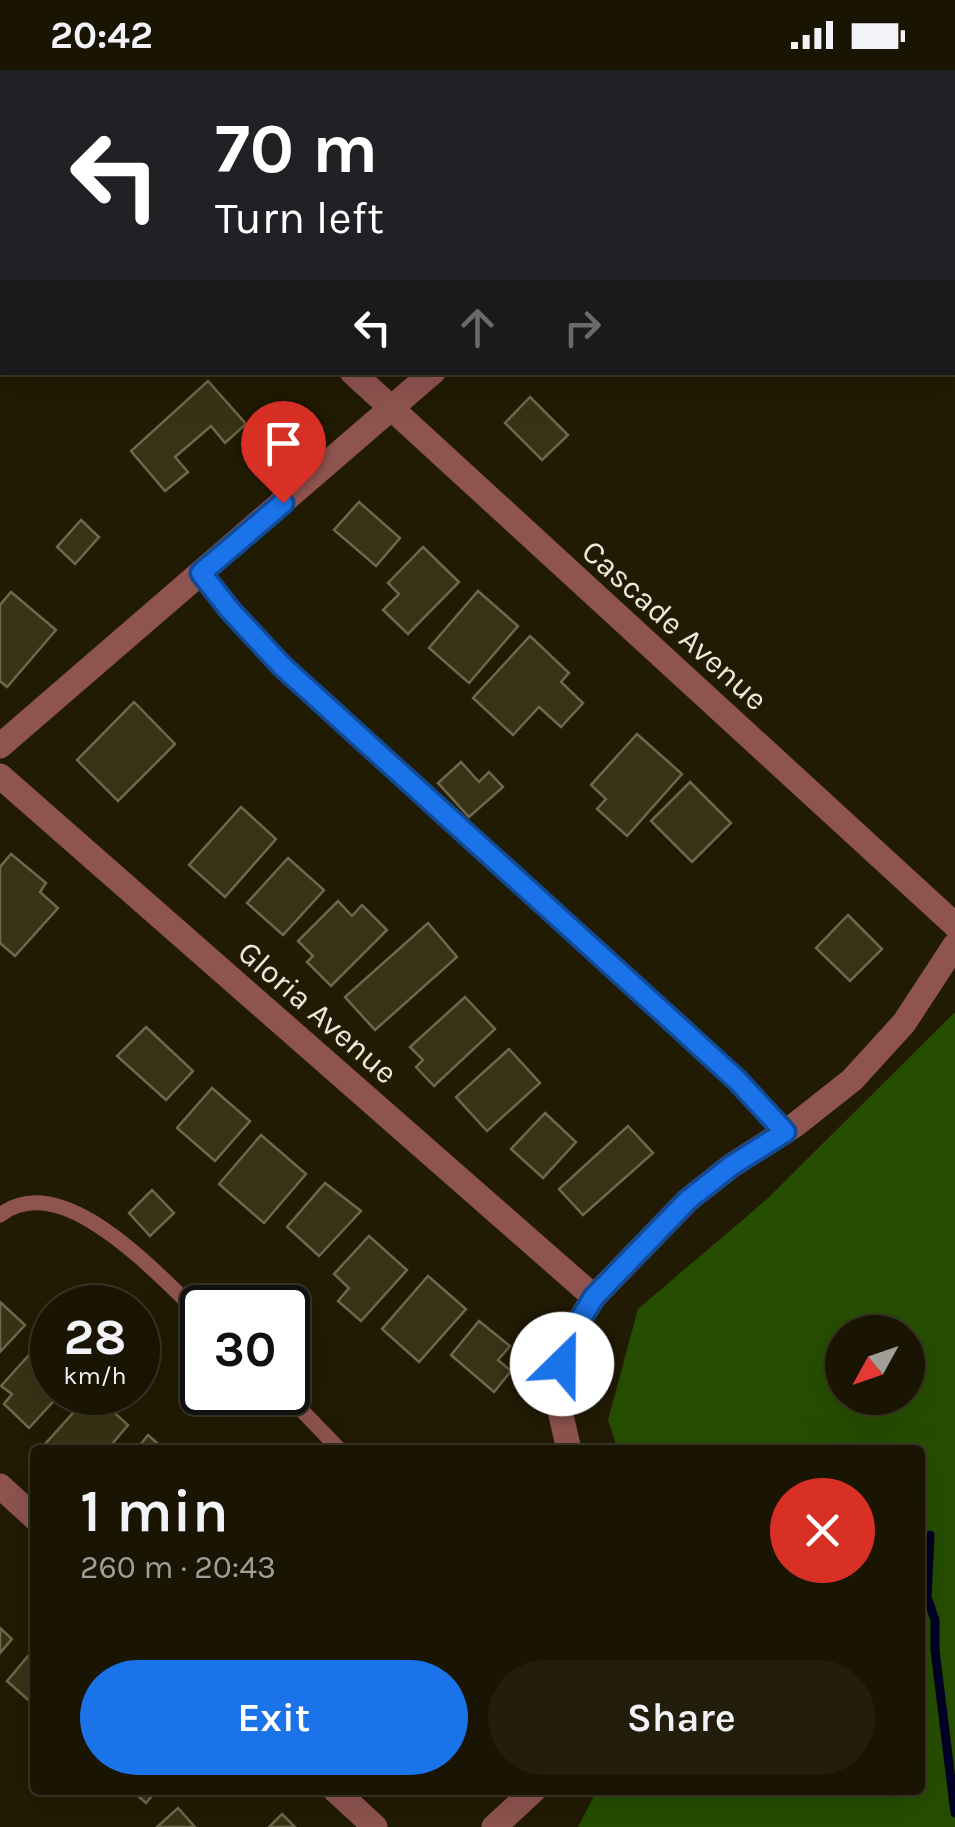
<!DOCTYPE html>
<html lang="en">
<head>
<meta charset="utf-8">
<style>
  body { margin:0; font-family:Karla,sans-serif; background:#231d0c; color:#f1f3f6; height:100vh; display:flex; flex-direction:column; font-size:38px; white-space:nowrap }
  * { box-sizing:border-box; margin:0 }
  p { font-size:32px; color:#9f9e99 }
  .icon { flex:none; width:55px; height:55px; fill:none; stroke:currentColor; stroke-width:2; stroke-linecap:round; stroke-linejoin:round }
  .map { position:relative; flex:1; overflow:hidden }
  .details { position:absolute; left:30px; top:1375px; width:895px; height:350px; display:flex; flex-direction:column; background:#1a1402; border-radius:10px; box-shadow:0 10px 40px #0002,0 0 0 2px #383324 }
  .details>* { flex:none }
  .top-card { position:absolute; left:0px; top:0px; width:955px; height:305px; box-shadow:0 10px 40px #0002,0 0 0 2px #383324; background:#202124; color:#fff; overflow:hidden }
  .needle { width:65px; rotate:230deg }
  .buttons { position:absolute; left:825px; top:1245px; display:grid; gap:20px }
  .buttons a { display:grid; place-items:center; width:100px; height:100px; border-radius:50%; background:#1a1402; box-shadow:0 10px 40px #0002,0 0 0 2px #383324; font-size:50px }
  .speed { position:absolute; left:30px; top:1215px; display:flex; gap:20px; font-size:50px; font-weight:700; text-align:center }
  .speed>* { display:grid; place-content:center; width:130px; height:130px; border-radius:50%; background:#1a1402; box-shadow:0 10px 40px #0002,0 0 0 2px #383324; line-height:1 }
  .speed small { font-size:25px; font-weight:400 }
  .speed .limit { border:5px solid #111; border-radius:15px; background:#fff; color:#111 }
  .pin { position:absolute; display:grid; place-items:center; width:85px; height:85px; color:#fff; margin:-102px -42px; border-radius:50% 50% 50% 0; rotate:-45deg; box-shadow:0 0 10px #0007 }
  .pin .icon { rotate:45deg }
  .me { position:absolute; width:110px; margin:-55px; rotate:23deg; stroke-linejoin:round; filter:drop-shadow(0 0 8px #0008) }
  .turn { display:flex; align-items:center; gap:35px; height:210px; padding:0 50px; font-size:45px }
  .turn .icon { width:130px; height:130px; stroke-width:2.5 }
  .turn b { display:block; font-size:70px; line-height:85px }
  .lanes { display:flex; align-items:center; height:95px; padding:0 50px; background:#0003; justify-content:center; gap:50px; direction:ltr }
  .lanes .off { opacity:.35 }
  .round { display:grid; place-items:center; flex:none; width:105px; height:105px; border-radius:52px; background:#231d0c }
  .head { display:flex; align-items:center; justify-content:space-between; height:170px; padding:0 50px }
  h1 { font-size:60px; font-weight:600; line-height:75px }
  .button { display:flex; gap:20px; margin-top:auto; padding:20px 50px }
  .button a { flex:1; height:115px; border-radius:60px; background:#1a73e8; color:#fff; font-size:40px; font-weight:600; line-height:115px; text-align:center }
  .button a+a { background:#231d0c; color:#f1f3f6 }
  .status { display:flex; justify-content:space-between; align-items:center; height:70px; padding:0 50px; background:#1a1402; direction:ltr }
  .status svg { height:28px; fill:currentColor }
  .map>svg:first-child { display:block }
  .green { fill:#264e00; fill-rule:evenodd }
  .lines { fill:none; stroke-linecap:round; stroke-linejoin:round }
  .stream { stroke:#000025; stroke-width:9 }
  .building { fill:#3a3215; stroke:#6f684c; stroke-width:2.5 }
  .service { stroke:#8f544f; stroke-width:15 }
  .minor { stroke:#8f544f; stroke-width:25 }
  .route-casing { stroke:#114b97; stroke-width:25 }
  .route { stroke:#1a73e8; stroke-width:18 }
  .labels { text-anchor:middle; stroke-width:10; stroke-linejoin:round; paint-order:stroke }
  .street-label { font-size:32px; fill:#ede9da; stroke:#221b03 }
</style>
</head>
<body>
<div class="status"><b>20:42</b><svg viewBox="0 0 49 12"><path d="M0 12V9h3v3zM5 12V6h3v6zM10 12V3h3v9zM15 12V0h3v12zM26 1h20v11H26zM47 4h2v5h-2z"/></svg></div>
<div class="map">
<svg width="955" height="1757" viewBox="0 0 955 1757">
  <rect width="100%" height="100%" fill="#221b03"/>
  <path class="green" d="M955 942V1757H578L597 1720H920V1380H618L608 1350 638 1239 766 1130ZM842 1262H908V1328H842Z"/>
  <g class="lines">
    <polyline class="stream" points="930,1465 927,1527 935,1550 935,1580 955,1743"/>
  </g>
  <g class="building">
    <polygon points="892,0 955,0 955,9 952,12 952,2"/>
    <polygon points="2,133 2,210 0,208"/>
    <polygon points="208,311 246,354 225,373 211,356 175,387 188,402 165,421 131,381"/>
    <polygon points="530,327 568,365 542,390 505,353"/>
    <polygon points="359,432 400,468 376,496 334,460"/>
    <polygon points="81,450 99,467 75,494 57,477"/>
    <polygon points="423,477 459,512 408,564 383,540 399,524 388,513"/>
    <polygon points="478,521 518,556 469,613 429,578"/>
    <polygon points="11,522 56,560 7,617 0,611 0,535"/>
    <polygon points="530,566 569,603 561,612 583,633 561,657 539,637 513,665 473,628"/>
    <polygon points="134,632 175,674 118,731 77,690"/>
    <polygon points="637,664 682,704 627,766 597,739 606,729 591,715"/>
    <polygon points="461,692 479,712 489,702 503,717 469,747 438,713"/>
    <polygon points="690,712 731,753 692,792 651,751"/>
    <polygon points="241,737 276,769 225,827 189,795"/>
    <polygon points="11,784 46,813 40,822 58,838 15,886 0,873 0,797"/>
    <polygon points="288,788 324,820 283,865 247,833"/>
    <polygon points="338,831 352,846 362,835 387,860 331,916 307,892 313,886 298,871"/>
    <polygon points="848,845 882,879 850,911 816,878"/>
    <polygon points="428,853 457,887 375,960 345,927"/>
    <polygon points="465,927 495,959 434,1016 416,997 423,990 410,977"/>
    <polygon points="146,957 193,1001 166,1030 117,986"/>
    <polygon points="509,979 540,1013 487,1061 456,1027"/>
    <polygon points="212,1018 250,1051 215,1091 177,1058"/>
    <polygon points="545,1043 576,1072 543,1108 511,1079"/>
    <polygon points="628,1056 653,1083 583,1145 559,1119"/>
    <polygon points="261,1065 306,1104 264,1153 219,1114"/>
    <polygon points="325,1113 361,1141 319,1186 287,1157"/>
    <polygon points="152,1120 174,1143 150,1166 129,1143"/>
    <polygon points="369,1166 407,1200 361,1251 338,1231 349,1218 334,1204"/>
    <polygon points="428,1206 466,1239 419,1292 382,1259"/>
    <polygon points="0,1232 25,1255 0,1282"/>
    <polygon points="479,1251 510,1276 498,1290 511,1301 494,1322 451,1285"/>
    <polygon points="139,1257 156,1274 138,1293 138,1259"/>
    <polygon points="47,1265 52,1270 52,1322 62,1322 29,1358 4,1334 12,1324 1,1316"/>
    <polygon points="92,1322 105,1322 113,1329 107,1336 128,1355 107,1380 54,1380 46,1373"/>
    <polygon points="148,1365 165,1380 136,1380"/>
    <polygon points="0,1558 12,1569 0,1583"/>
    <polygon points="33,1580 35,1582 35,1636 7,1611"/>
    <polygon points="131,1720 157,1720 146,1733"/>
    <polygon points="178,1738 195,1757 157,1757"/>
    <polygon points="282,1744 295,1757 269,1757"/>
  </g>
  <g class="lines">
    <g class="service">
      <polyline points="201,503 230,540 282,596 737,1010 785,1062"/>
      <path d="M0 1145C63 1096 159 1207 202 1246"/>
      <polyline points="284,1322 340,1380"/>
    </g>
    <g class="minor">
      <polyline points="22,0 25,2"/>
      <polyline points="821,0 823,2"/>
      <polyline points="771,2 774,0"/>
      <polyline points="952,121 955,123"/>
      <polyline points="352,302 955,855"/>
      <polyline points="0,676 433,302"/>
      <polyline points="0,706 594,1227"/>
      <polyline points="569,1380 555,1319 569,1268 594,1227 688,1130 731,1096 795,1055 852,1010 904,953 955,875"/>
      <polyline points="0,1416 35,1448"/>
      <polyline points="335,1720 375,1757"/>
      <polyline points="494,1757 534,1720"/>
    </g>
  </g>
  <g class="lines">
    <g class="route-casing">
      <polyline id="route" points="283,433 201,503 230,540 282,596 678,956 737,1010 785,1062 731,1096 688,1130 594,1227 569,1268 562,1294"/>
    </g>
    <use href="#route" class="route"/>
  </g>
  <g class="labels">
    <g class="street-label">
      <text transform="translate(675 555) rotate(42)" y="11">Cascade Avenue</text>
      <text transform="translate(318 942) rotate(41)" y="11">Gloria Avenue</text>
    </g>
  </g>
</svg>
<div class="buttons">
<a><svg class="needle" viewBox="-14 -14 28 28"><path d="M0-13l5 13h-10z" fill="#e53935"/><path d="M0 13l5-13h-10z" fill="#9f9e99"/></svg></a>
</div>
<div class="speed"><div>28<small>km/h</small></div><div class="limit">30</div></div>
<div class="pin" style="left:283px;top:433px;background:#d93025"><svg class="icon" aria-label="arrive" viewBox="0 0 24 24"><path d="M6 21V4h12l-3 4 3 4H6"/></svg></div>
<svg class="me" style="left:562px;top:1294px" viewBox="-20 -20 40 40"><circle r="19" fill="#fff"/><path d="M0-13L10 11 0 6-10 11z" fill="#1a73e8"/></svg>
<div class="top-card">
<div class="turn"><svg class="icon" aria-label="left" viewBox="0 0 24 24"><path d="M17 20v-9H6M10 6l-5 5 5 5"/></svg><div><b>70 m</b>Turn left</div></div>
<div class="lanes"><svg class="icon" aria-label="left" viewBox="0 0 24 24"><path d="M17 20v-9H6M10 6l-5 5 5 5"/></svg><svg class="icon off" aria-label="ahead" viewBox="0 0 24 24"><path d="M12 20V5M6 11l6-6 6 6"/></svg><svg class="icon off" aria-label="right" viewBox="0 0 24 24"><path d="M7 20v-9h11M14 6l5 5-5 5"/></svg></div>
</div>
<section class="details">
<div class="head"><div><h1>1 min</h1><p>260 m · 20:43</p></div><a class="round" style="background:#d93025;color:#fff"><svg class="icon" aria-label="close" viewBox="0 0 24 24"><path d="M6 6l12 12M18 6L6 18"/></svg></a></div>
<div class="button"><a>Exit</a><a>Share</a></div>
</section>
</div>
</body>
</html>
